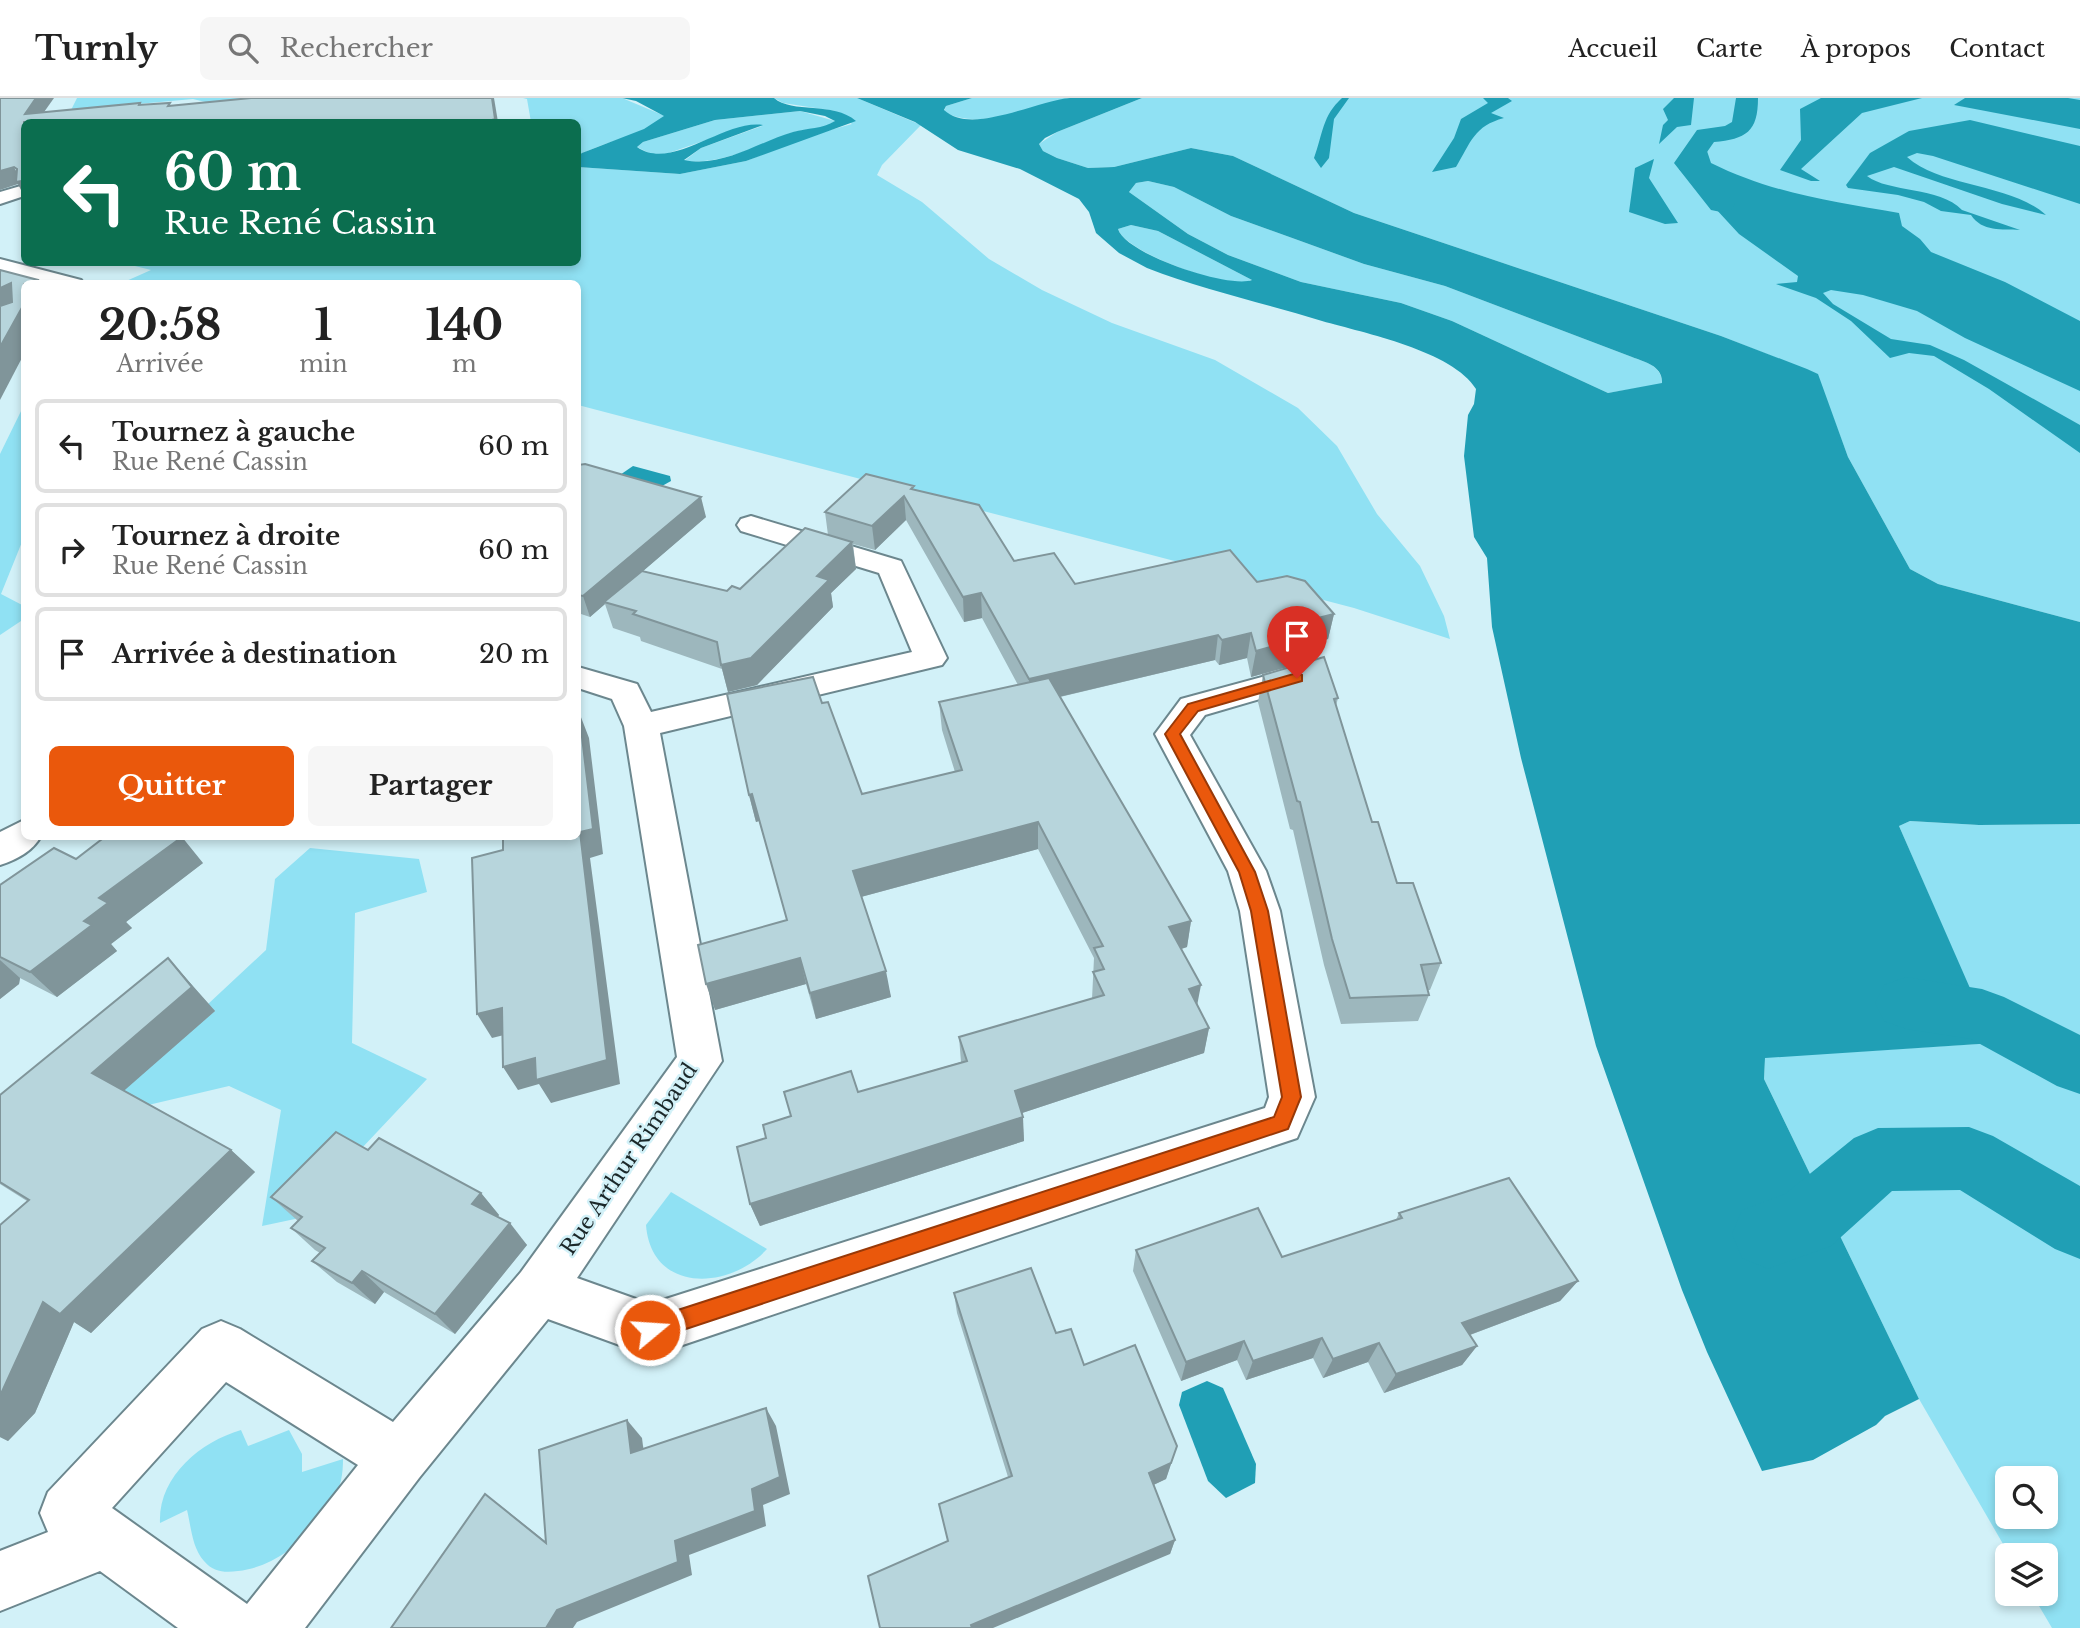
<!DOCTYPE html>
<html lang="fr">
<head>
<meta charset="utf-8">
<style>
  body { margin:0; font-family:"Libre Baskerville",serif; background:#f6f6f6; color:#222; height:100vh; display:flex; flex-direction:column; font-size:26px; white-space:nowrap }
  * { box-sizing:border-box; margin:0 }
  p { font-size:23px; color:#767676 }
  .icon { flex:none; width:38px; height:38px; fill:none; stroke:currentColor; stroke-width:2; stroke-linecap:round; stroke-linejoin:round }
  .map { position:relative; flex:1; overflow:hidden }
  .panel { position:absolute; left:21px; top:182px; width:560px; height:560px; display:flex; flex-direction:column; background:#fff; border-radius:10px; box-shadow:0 4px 10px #0003 }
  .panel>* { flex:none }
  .top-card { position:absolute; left:21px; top:21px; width:560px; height:147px; border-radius:10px; box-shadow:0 4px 10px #0003; background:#0b6e4f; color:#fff; overflow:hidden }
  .controls { position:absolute; left:1995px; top:1368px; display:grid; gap:14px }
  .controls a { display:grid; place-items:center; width:63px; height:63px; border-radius:10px; background:#fff; box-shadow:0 4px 10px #0003; font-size:35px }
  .pin { position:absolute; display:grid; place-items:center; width:60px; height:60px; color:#fff; margin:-72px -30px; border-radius:50% 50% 50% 0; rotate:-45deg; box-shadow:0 0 7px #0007 }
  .pin .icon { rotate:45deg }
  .me { position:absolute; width:77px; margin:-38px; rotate:72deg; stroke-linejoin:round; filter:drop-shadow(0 0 5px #0008) }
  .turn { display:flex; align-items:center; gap:24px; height:147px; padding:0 28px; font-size:32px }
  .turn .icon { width:91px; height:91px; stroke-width:2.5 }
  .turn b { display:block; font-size:49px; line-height:60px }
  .eta { display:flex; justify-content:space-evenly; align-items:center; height:119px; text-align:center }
  .eta b { font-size:42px; font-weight:700; line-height:49px }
  .button { display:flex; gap:14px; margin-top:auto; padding:14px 28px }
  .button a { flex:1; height:80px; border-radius:10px; background:#ea580c; color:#fff; font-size:28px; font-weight:700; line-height:80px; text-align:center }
  .button a+a { background:#f6f6f6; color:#222 }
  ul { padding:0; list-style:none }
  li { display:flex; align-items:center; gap:21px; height:94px; margin:0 14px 10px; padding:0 14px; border:4px solid #e0e0e0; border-radius:10px }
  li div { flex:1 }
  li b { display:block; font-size:26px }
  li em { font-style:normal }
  header { display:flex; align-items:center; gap:42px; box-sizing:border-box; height:98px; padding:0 35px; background:#fff; border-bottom:2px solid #e0e0e0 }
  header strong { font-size:33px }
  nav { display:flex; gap:38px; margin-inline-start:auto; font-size:24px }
  .search { width:490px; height:63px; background:#f6f6f6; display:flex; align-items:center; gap:18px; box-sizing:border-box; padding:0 24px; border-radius:10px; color:#767676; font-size:26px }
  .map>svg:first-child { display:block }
  .green { fill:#90e1f3; fill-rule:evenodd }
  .water { fill:#209fb5; fill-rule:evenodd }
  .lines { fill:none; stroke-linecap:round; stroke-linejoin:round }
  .canal { fill:#209fb5; fill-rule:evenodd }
  .street-casing { stroke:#6c878e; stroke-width:4 }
  .secondary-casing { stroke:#6c878e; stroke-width:4 }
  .street { fill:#fff; fill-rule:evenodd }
  .secondary { fill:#fff; fill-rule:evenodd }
  .wall { fill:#9db7bd }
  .shaded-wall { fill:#80959a }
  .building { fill:#b7d5dc; stroke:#80959a; stroke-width:2 }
  .route { fill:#ea580c; stroke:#983908; stroke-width:2 }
  .labels { text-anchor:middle; stroke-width:5; stroke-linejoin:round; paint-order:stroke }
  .street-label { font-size:21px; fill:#1b2729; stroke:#d2f1f8 }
</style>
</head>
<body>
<header>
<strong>Turnly</strong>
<div class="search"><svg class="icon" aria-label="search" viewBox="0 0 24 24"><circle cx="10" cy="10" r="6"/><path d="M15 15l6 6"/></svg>Rechercher</div>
<nav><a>Accueil</a><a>Carte</a><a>À propos</a><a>Contact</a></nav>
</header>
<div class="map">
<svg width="2080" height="1530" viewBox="0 0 2080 1530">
  <rect width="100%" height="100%" fill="#d2f1f8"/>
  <g class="green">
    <polygon points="77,0 340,0 230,10 193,1 71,12"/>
    <path d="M523 0H622L665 18C647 38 602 43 578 58V24H531L527 1Z"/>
    <polygon points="774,0 857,0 921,27 882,67 877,77 922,104 989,161 1042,192 1112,225 1215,262 1298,310 1337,348 1377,416 1420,468 1444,518 1450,541 1354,510 578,307 578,186 124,184 151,172 123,165 578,164 578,69 680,76 746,63 816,36 852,26 835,13 783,5"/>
    <path d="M972 0H1068C1031 9 981 33 944 14L946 8Z"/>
    <polygon points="1142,0 2080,0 2080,524 1938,486 1910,471 1848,359 1817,276 1721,238 1354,115 1233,58 1191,50 1114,69 1088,70 1057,60 1043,53 1039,46 1057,34"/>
    <path d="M800 13 835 23C822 33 803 30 788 36 755 49 721 67 684 63L701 50 762 28 738 31 666 56H651L637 49 643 44 715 22Z"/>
    <path d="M1148 83 1174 89 1231 118 1295 141 1364 166 1445 188 1632 259C1645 264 1663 268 1662 286L1608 295 1452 223 1401 205 1301 184 1228 157 1188 136 1129 94 1136 85Z"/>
    <path d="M1131 127 1158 133 1252 182C1251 182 1243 185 1242 185 1219 187 1125 154 1118 131Z"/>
    <polygon points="24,307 24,439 1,496 24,508 24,521 0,537 0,356"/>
    <path d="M1910 723 1979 727 2080 726V1530H2052L2032 1496H2046V1458H2010L1919 1301 1764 981 1765 959 1993 945 1899 728ZM2007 1381H2046V1419H2007Z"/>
    <polygon points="310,750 419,761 427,794 355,815 352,945 427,981 295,1121 262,1128 281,1012 229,988 93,1020 177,935 266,852 275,781"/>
    <path d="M671 1094 767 1151C729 1193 651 1195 646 1127Z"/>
    <path d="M241 1332 248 1348 289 1332 302 1356V1374L343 1361C343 1376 341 1389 333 1402 314 1436 278 1469 238 1473 225 1475 213 1474 204 1463 192 1450 191 1428 187 1412L160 1425C158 1379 200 1344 241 1332Z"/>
  </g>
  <g class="water">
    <path d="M622 0H774C792 16 833 3 856 23L746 63 680 76 578 69V58L582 55 644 31 664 18 636 3ZM800 13 825 18 835 23C823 31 807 30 793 34 758 44 723 70 684 62L701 50 763 27C724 21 672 74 637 49L643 44 715 22Z"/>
    <path d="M857 0H972L946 8 944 12C971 38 1038 2 1070 0 1094 0 1118 0 1142 0L1057 34 1045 40 1039 46 1043 53 1057 60 1088 70 1114 69 1191 50 1233 58 1354 115 1721 238 1807 271 1818 276 1848 359 1910 471 1938 486 2080 524V726L1979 727 1910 723 1899 728 1994 945 1765 960 1764 981 1919 1301 1885 1318 1876 1327 1813 1362 1762 1373 1707 1254 1682 1192 1596 948 1521 660 1492 529 1487 460 1474 439 1464 358 1468 317 1474 306 1476 291C1453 253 1364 235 1322 223 1264 205 1203 192 1147 170L1119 155 1096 135 1089 114 1079 101 1020 71 958 52 915 24ZM1148 83 1174 89 1231 118 1295 141 1364 166 1445 188 1632 259C1645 264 1663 268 1662 285L1608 295 1452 223 1401 205 1301 184 1228 157 1188 136 1129 94 1136 85ZM1131 127 1158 133 1252 182C1229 191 1125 156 1118 131Z"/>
    <path d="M1342 0H1349L1334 21 1329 60 1321 70 1314 60C1323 36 1322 18 1342 0Z"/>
    <path d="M1483 0H1508L1512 3 1491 15 1504 20C1474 28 1471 44 1456 69L1432 74 1454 40 1461 21 1488 5Z"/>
    <polygon points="1674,0 1694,0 1691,27 1677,29 1659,46 1663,27 1668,22 1663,11"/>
    <polygon points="1821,0 1922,0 1862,15 1801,71 1820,83 1811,83 1780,72 1801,42 1800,11"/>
    <polygon points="1965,0 2068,0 2080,2 2080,31 1954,7"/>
    <path d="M1970 22 2080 48V106L1933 58 1917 55 1907 59C1942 90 2010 85 2046 117L2002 106 1894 69 1867 78C1889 95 1939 88 1962 112L2020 132C2002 131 1982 134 1971 117L1941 113 1924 104 1898 97 1848 90 1846 87 1870 55 1909 33Z"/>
    <path d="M1698 43 1707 53 1711 65C1771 95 1834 104 1899 115L1902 128 1920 141 1931 154 2005 184 2080 223V293L1965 240 1917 213 1863 197 1831 192 1823 195 1833 206 1891 241 1930 247 1964 262 2080 327V355L1989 291 1934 258 1909 255 1890 260 1851 223 1816 200 1776 186 1797 184 1798 178 1739 136 1679 71Z"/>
    <polygon points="1654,61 1649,80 1678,125 1665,126 1629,114 1635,70"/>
    <polygon points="633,368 670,378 671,383 662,388 617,379"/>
    <polygon points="1207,1283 1223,1290 1256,1366 1255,1385 1226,1400 1208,1383 1179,1307 1182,1294"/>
  </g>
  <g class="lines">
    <g class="canal">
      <path d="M1736 0H1758C1758 34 1746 41 1714 44L1700 64 1735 106 1731 112 1721 114 1711 112 1674 65 1697 32 1725 28 1732 24Z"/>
      <polygon points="1906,879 1982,891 2004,899 2080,937 2080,996 2057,988 1971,941 1906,931 1884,923 1875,905 1884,887"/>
      <polygon points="1969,1029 1993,1038 2080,1088 2080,1161 2055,1151 1960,1092 1892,1093 1831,1148 1768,1171 1742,1160 1732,1136 1742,1112 1785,1096 1854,1040 1878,1030"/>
    </g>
    <g class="street-casing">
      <g id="street">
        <polygon points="24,87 24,98 0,106 0,94"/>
        <path d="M751 418 901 463 947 560 942 567 660 635 722 963 577 1180 650 1206 1265 1010 1269 999 1240 813 1228 773 1155 636 1181 601 1310 566 1322 569 1326 576 1322 583 1205 617 1190 637 1266 773 1280 813 1315 999 1297 1040 650 1258 548 1221 419 1380 305 1530H178L100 1473 0 1513V1453L48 1434 40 1415 48 1394 202 1231 221 1223 240 1231 393 1324 521 1174 677 959 624 628 612 601 578 590V569L637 586 651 614 912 554 879 475 741 433 737 427 741 421ZM226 1284 358 1367 247 1506 112 1410Z"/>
      </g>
    </g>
    <g class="secondary-casing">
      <g id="secondary">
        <polygon points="0,161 81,182 84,186 47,186 0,173"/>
        <path d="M24 722V738H41C33 753 16 762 0 767V734Z"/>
      </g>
    </g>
    <use href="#street" class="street"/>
    <use href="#secondary" class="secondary"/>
  </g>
  <g class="wall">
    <polygon points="578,367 706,419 643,473 727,493 740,491 828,437 825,414 914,392 1014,463 1075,486 1257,484 1334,516 1328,541 1314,545 1310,563 1251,579 1247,560 1219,567 1215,562 1060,599 1191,823 1187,849 1181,851 1197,907 1209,930 1204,955 1022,1015 1024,1043 760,1128 750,1106 766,1040 791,1018 858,994 961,964 959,939 1092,901 1094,860 1038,751 861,799 891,899 816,921 806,886 715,912 787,822 759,723 756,724 749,697 822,605 862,696 955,674 942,632 939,604 1018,587 982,520 964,524 906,422 875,452 853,446 856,471 831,495 833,509 757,587 728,594 722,571 641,543 640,539 613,530 605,506 590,519 578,515"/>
    <polygon points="1263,577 1338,600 1336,608 1372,724 1397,785 1441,865 1430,892 1428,892 1429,897 1418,923 1341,926 1324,867 1293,732 1290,731 1258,604"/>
    <polygon points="76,761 203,765 126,824 132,830 111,846 117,853 57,899 20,880 19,886 0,901 0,787"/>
    <polygon points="168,860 215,913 124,992 231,1052 255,1074 91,1235 74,1224 35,1315 8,1343 0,1339 0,1127 27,1103 0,1086 0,997"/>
    <polygon points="368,1052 481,1095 499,1117 498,1119 527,1147 455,1236 384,1194 375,1206 337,1184 312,1163 320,1155 315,1152 291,1130 298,1123 271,1099"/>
    <polygon points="1399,1115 1578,1183 1560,1203 1470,1237 1477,1248 1462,1267 1384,1295 1368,1264 1323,1280 1313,1260 1246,1282 1237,1262 1181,1283 1133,1173 1136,1152 1282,1159 1396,1122"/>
    <polygon points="954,1195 1056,1235 1084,1267 1177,1348 1166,1381 1153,1387 1175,1442 1170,1456 1008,1379 957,1215"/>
  </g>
  <g class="shaded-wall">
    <polygon points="36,0 54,0 37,24 25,16"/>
    <polygon points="492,0 494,0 498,24 486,24"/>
    <polygon points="14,69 24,88 24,98 18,86 0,92 0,73"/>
    <polygon points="11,185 24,206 24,256 0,302 0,190"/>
    <polygon points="904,398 906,422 875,452 872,428"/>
    <polygon points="701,399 706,419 607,504 604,504 605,506 590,519 583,498"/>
    <polygon points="852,444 856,471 831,495 833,509 757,587 728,594 721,567"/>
    <polygon points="981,495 982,520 964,524 963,499"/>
    <polygon points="1334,516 1328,541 1314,545 1310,563 1251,579 1256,553 1310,522"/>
    <polygon points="1251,535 1247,560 1219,567 1222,542"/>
    <polygon points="1218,537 1215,562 1029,606 1029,581"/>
    <polygon points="579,614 589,640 603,756 590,760 620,986 551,1005 539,986 518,992 503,969 535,960 580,734"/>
    <polygon points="752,696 759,723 756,724 749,697"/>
    <polygon points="1038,724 1038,751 857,800 853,773"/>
    <polygon points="182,739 203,765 126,824 132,830 111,846 117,853 57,899 30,874 84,823 99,800"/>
    <polygon points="1191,823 1187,849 1166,856 1169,829"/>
    <polygon points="168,860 215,913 118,998 92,975"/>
    <polygon points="800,860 806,886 715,912 706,886"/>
    <polygon points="0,862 20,880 19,886 0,901"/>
    <polygon points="886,873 891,899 816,921 810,895"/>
    <polygon points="1201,887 1196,913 1189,891"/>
    <polygon points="502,910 516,934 492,940 477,916"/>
    <polygon points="1209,930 1204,955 1016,1017 1015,993"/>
    <polygon points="1023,1019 1024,1043 760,1128 750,1106"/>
    <polygon points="231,1052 255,1074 91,1235 74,1224 35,1315 8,1343 0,1339 0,1298 43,1204"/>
    <polygon points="481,1095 499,1117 490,1128 472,1106"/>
    <polygon points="510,1125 527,1147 455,1236 435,1216"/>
    <polygon points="362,1173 384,1194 375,1206 352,1185"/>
    <polygon points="1578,1183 1560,1203 1448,1245 1462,1225"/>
    <polygon points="1322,1240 1313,1260 1246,1282 1253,1263"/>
    <polygon points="1244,1243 1237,1262 1181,1283 1186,1264"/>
    <polygon points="1379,1245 1368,1264 1323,1280 1333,1261"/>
    <polygon points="1477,1248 1462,1267 1384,1295 1396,1276"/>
    <polygon points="766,1310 776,1328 790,1396 763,1407 766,1428 689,1457 692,1477 577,1524 573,1530 546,1530 557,1512 675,1443 752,1391"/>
    <polygon points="627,1322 642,1340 646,1371 631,1355"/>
    <polygon points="1177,1348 1166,1381 1145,1391 1149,1375"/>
    <polygon points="485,1396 506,1412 565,1459 546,1445"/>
    <polygon points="1175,1442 1170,1456 993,1530 972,1530 971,1527"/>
  </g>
  <g class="building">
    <polygon points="0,0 36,0 25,16 140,5 139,7 170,5 168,8 251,0 492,0 495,21 486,24 24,24 24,95 22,83 16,84 17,71 14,69 0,73"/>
    <polygon points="0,172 38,182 36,186 24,186 24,206 0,249 0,208 12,204 11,185 0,190"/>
    <polygon points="585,366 701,399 583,498 578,497 578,367"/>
    <polygon points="866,376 914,388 911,391 979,407 1014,463 1054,455 1075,486 1230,452 1257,484 1287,478 1305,483 1334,516 1310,522 1315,537 1256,553 1251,535 1222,542 1218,537 1029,581 981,495 963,499 904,398 872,428 825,414"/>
    <polygon points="805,430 852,444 817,478 829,482 751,560 721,567 717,544 633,516 636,513 604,504 642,473 727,493 732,488 740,491"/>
    <polygon points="1324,559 1338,600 1334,601 1372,724 1378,724 1397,785 1413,785 1441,865 1421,867 1429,897 1350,900 1332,841 1300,704 1297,703 1263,577"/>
    <polygon points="813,579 822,605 828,604 862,696 962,672 939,604 1049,580 1191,823 1169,829 1201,887 1189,891 1209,930 1015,993 1023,1019 750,1106 737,1049 766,1040 763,1027 791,1018 784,994 851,973 858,994 967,963 959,939 1104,897 1093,874 1104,871 1094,850 1103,848 1038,724 853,773 886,873 810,895 800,860 706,886 698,847 787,822 752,696 749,697 727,596"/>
    <polygon points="578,613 579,614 593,731 580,734 607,962 536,982 535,960 503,969 502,910 477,916 472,760 503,752 503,738 578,738"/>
    <polygon points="106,738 182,739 99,800 108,805 84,823 92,827 30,874 0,859 0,787 54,750 76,761"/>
    <polygon points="168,860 192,889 92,975 231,1052 60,1216 43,1204 0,1298 0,1127 29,1102 0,1084 0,997"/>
    <polygon points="336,1034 368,1052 379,1040 481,1095 472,1106 510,1125 435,1216 362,1173 352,1185 312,1163 325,1150 291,1130 302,1119 271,1099"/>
    <polygon points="1509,1080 1578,1183 1462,1225 1477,1248 1396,1276 1379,1245 1333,1261 1322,1240 1253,1263 1244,1243 1186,1264 1136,1152 1258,1110 1282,1159 1402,1120 1399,1115"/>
    <polygon points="1031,1170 1056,1235 1071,1231 1084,1267 1135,1247 1177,1348 1171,1365 1149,1375 1175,1442 971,1527 972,1530 880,1530 868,1478 948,1443 939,1406 1012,1378 954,1195"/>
    <polygon points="766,1310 780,1379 752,1391 755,1413 675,1443 678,1464 557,1512 546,1530 391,1530 485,1396 546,1445 539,1352 627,1322 631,1355"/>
  </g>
  <polygon class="route" points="1297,575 1302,577 1302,583 1198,613 1180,636 1255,774 1268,813 1301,999 1288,1031 650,1243 643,1240 640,1232 643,1224 650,1221 1274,1019 1282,999 1251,813 1239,774 1165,636 1188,606"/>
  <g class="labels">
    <g class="street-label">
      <text transform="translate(629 1061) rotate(-56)" y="7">Rue Arthur Rimbaud</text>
    </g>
  </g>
</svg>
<div class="controls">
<a><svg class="icon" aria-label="search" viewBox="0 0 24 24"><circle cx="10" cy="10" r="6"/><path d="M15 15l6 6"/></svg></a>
<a><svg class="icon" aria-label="layers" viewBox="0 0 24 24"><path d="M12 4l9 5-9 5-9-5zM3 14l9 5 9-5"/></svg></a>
</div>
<div class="pin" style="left:1297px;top:580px;background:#d93025"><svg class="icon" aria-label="arrive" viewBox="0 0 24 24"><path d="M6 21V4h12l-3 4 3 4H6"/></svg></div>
<svg class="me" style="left:650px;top:1232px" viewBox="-20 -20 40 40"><circle r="17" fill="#ea580c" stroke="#fff" stroke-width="3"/><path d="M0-11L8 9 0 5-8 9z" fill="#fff"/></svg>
<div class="top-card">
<div class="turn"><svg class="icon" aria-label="left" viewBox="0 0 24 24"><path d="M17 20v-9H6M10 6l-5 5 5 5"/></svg><div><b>60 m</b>Rue René Cassin</div></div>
</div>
<section class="panel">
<div class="eta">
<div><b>20:58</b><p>Arrivée</p></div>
<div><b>1</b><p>min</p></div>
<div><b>140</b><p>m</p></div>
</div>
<ul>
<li><svg class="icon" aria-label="left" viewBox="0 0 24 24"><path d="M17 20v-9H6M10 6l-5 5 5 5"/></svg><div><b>Tournez à gauche</b><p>Rue René Cassin</p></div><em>60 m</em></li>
<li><svg class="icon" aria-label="right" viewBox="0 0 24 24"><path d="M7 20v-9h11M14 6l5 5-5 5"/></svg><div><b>Tournez à droite</b><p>Rue René Cassin</p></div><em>60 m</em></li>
<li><svg class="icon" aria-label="arrive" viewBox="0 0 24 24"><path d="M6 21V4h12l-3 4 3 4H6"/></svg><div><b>Arrivée à destination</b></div><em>20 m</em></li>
</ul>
<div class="button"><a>Quitter</a><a>Partager</a></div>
</section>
</div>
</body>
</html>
